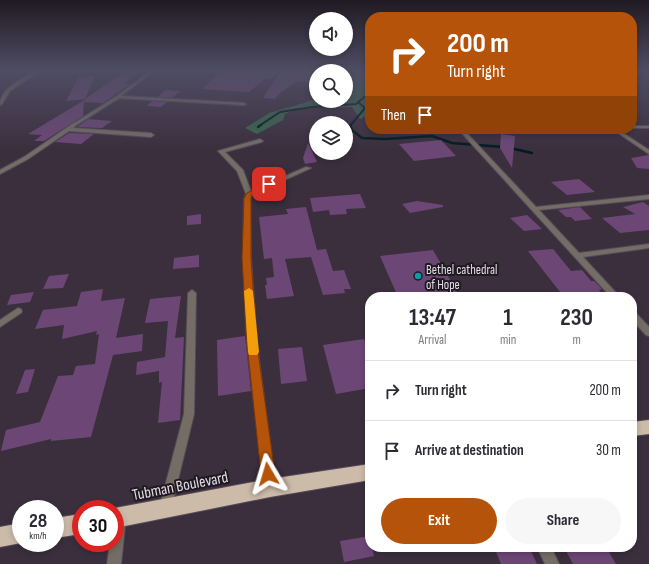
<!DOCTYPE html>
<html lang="en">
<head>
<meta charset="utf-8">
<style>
  body { margin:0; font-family:"Sofia Sans Condensed",sans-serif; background:#f7f7f7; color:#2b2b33; height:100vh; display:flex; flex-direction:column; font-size:15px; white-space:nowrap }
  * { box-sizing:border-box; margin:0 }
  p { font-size:13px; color:#7c7c81 }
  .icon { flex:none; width:22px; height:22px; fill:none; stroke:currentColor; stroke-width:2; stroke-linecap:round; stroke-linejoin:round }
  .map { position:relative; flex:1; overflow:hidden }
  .sheet { position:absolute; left:365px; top:292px; width:272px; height:260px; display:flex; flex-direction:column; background:#fff; border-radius:16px; box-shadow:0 2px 6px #0003 }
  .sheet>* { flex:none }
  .guide { position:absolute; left:365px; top:12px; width:272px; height:122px; border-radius:16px; box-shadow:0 2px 6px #0003; background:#b45309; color:#fff; overflow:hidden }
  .controls { position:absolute; left:309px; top:12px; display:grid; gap:8px }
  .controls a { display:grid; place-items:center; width:44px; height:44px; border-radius:50%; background:#fff; box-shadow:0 2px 6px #0003; font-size:20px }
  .speed { position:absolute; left:12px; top:500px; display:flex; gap:8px; font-size:20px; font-weight:700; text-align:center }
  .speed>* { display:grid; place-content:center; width:52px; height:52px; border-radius:50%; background:#fff; box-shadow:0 2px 6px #0003; line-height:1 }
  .speed small { font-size:10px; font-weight:400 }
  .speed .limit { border:6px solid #d22; background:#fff; color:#111 }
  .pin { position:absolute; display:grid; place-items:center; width:34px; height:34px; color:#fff; margin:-17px; border-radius:8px; box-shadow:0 2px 6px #0006 }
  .me { position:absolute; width:44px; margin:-22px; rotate:353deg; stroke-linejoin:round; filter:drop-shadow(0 0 3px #0008) }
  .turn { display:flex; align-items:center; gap:14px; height:84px; padding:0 16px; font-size:18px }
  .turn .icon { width:52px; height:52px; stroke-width:2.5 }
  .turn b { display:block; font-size:28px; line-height:34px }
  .then { display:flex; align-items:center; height:38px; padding:0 16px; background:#0003; gap:8px; font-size:15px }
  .eta { display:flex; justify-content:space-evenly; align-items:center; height:68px; text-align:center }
  .eta b { font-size:24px; font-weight:700; line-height:28px }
  .primary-button { display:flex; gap:8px; margin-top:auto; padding:8px 16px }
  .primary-button a { flex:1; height:46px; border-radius:24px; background:#b45309; color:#fff; font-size:16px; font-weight:700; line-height:46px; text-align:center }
  .primary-button a+a { background:#f7f7f7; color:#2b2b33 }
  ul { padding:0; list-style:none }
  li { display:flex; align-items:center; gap:12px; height:60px; padding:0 16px; border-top:1px solid #e1e1e2 }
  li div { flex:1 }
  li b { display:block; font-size:15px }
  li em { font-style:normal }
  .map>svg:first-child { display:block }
  .green { fill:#38654c }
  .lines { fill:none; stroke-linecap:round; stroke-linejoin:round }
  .stream-far1 { stroke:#011c20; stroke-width:2 }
  .stream { stroke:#011c20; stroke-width:2.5 }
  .building { fill:#6c4776 }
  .lane-casing { stroke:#564b59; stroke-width:2.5 }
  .street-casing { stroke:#564b59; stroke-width:2 }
  .highway-casing { stroke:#564b59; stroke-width:2 }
  .lane { fill:#746d66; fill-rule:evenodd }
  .street { fill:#746d66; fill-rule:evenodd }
  .highway { fill:#cdbba9; fill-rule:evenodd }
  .route { fill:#b45309; stroke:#753606 }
  .slow { fill:#f59e0b }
  .culture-dot { fill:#0f9aa8; stroke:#1f1920; stroke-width:1.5 }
  .labels { text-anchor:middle; stroke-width:4; stroke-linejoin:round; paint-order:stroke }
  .poi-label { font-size:13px; fill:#e4dce6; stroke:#1f1920; text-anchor:start }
  .near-street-label { font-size:16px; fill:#e4dce6; stroke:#1f1920 }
</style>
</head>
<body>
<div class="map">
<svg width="649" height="564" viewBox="0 0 649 564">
  <rect width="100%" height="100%" fill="#3b2f3e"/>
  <path class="green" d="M363 70H370V114L360 119 352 107C332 108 302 105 285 114L283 120 257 134 245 128 269 113 304 103 316 98V101H346V78Z"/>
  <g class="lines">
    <g class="stream-far1">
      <polyline points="259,126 280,112 312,107 356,104 370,92"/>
      <polyline points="350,126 365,108 358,102"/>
    </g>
    <g class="stream">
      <polyline points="350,125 352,130 362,138 385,139 432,136 452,143 503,147"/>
      <polyline points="258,127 261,125"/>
      <polyline points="510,148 532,153"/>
    </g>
  </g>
  <g class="building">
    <polygon points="127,70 136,70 138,73 124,83 130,84 103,103 84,102 83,116 44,141 34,141 42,135 28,134 86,99 66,101 78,78 95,76 85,99"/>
    <polygon points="218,70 253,72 253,70 272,70 267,75 266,78 249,92 202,89 218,74"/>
    <polygon points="281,70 316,70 316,84 297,81 280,93 275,99 263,98"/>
    <polygon points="165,90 181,91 173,97 158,97"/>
    <polygon points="152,101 167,102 161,107 147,106"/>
    <polygon points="88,119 112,121 102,128 77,127"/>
    <polygon points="69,133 94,134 81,144 55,142"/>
    <polygon points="501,134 515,136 512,168 500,148"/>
    <polygon points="441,140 456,156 414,161 399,144"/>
    <polygon points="308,143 317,162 305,164 303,158"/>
    <polygon points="649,155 649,169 637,168 631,158"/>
    <polygon points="579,179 595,192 567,195 551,182"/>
    <polygon points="360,194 366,208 346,209 347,214 330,215 329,210 313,212 310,198"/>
    <polygon points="417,201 443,205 443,207 410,213 402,204"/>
    <polygon points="643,202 649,206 649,230 620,233 602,218 635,214 623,207"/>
    <polygon points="306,207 317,250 326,249 333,271 344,270 351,289 344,289 345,293 323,295 311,257 285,259 294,296 267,299 265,285 267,285 266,278 274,277 272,258 264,259 259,217 288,214 286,209"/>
    <polygon points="580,207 592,219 575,221 571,217 566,217 558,210"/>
    <polygon points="201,214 201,224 187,225 187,216"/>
    <polygon points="527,215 542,229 524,231 510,218"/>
    <polygon points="553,249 571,271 582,270 591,281 594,281 602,289 599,290 605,297 564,297 528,251"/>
    <polygon points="433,250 460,297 398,297 380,256"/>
    <polygon points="199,255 199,267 173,269 174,258"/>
    <polygon points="69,274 63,288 43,289 49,276"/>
    <polygon points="103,289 101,301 125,298 116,338 143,334 142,351 113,355 91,437 51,441 51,439 1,451 6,430 40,422 58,376 73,375 76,366 95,364 99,334 96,335 97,331 62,339 64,325 35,329 43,310 77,306 81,292"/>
    <polygon points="34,292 30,302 7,305 11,295"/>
    <polygon points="181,296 175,338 184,337 180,420 158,423 162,382 159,383 159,371 136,375 137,362 165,357 168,321 145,323 150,299"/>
    <polygon points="245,336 251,391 218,396 217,340"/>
    <polygon points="364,339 370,355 370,388 336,394 323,345"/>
    <polygon points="302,347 307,381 281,384 278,349"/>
    <polygon points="35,369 28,392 16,394 25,370"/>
    <polygon points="370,536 370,547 372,547 374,556 344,562 340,541"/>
    <polygon points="494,547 529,547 537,564 501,564"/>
    <polygon points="564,547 606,547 616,564 573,564"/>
  </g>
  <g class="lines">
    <g class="lane-casing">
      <polygon id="lane" points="152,70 155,70 121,96 244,103 246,104 244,105 119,98 78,124 76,124 76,122 117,96"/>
    </g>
    <g class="street-casing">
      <g id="street">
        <polygon points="0,70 12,70 0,72"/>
        <path d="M37 70H42L10 91 2 104 0 105C0 87 24 78 37 70Z"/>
        <polygon points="274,70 278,70 270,78 268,78 268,76"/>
        <polygon points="75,122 79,123 73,128 151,133 154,135 151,137 69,131 28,159 0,174 0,170 24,157"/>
        <rect x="632" y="126" width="17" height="2"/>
        <polygon points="458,129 463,129 536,207 649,195 649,199 539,210 579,253 649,244 649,248 583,257 620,297 611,297"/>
        <polygon points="612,129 617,129 649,150 649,154"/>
        <polygon points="260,139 263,141 262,142 225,152 243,170 251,191 306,167 311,168 252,195 250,199 251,258 257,344 276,488 274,492 270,494 266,492 264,488 247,344 243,258 244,199 246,194 237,171 218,151"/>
        <polygon points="192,290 196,293 194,414 171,509 169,513 165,515 161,513 159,509 184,414 188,293"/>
        <polygon points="18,308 21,309 22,311 21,313 0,327 0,320"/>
        <polygon points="632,311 635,312 649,327 649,336 646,335 632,320"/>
        <polygon points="120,512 124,514 126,518 121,564 107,564 110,543 115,543 115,515"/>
        <polygon points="537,547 551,547 559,564 545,564"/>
      </g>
    </g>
    <g class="highway-casing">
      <g id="highway">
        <polygon points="649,420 649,434 632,436 632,422"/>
        <polygon points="370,464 370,480 270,497 115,528 115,509 114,509 115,508 270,479"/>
        <polygon points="81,514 81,534 55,538 55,518"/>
        <polygon points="21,523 21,543 0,547 0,527"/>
      </g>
    </g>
    <use href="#lane" class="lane"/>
    <use href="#street" class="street"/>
    <use href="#highway" class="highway"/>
  </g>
  <linearGradient id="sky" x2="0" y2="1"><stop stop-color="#201a22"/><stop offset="0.47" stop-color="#4f4d63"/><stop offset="1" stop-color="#4f4d63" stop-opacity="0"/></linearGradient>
  <rect width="649" height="149" fill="url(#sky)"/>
  <polygon class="route" points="269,182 273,184 272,186 252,195 251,199 251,258 257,344 275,474 273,478 268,480 263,478 261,474 247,344 242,258 244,199 247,193"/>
  <polygon class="slow" points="249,288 253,291 259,352 257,355 249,355 248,352 244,291"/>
  <circle class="culture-dot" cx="418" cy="276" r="4"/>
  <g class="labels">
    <g class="poi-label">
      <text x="426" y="274">Bethel cathedral<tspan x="426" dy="15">of Hope</tspan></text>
    </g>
    <g class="near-street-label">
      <text transform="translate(180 485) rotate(-11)" y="6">Tubman Boulevard</text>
    </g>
  </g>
</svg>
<div class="controls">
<a><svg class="icon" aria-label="sound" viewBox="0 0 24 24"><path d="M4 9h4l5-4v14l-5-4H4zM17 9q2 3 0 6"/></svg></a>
<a><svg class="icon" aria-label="search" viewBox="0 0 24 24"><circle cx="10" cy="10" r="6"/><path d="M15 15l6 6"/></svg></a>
<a><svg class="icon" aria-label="layers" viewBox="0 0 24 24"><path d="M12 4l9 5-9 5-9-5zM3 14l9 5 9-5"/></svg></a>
</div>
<div class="speed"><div>28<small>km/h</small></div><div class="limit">30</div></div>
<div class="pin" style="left:269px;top:184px;background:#d93025"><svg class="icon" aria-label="arrive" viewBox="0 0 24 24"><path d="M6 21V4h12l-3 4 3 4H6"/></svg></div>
<svg class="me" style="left:268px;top:474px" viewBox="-20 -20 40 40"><path d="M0-17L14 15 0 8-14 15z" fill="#b45309" stroke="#fff" stroke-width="4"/></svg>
<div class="guide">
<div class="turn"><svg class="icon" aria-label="right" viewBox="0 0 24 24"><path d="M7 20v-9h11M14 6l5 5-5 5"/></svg><div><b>200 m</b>Turn right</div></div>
<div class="then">Then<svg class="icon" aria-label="arrive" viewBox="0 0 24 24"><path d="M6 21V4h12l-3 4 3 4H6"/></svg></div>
</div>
<section class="sheet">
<div class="eta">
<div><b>13:47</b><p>Arrival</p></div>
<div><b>1</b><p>min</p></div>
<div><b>230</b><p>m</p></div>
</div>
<ul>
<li><svg class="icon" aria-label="right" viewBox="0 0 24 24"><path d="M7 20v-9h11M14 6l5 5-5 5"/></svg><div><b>Turn right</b></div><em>200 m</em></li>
<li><svg class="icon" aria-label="arrive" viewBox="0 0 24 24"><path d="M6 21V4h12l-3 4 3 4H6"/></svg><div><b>Arrive at destination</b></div><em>30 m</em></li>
</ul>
<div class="primary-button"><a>Exit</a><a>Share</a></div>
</section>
</div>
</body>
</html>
